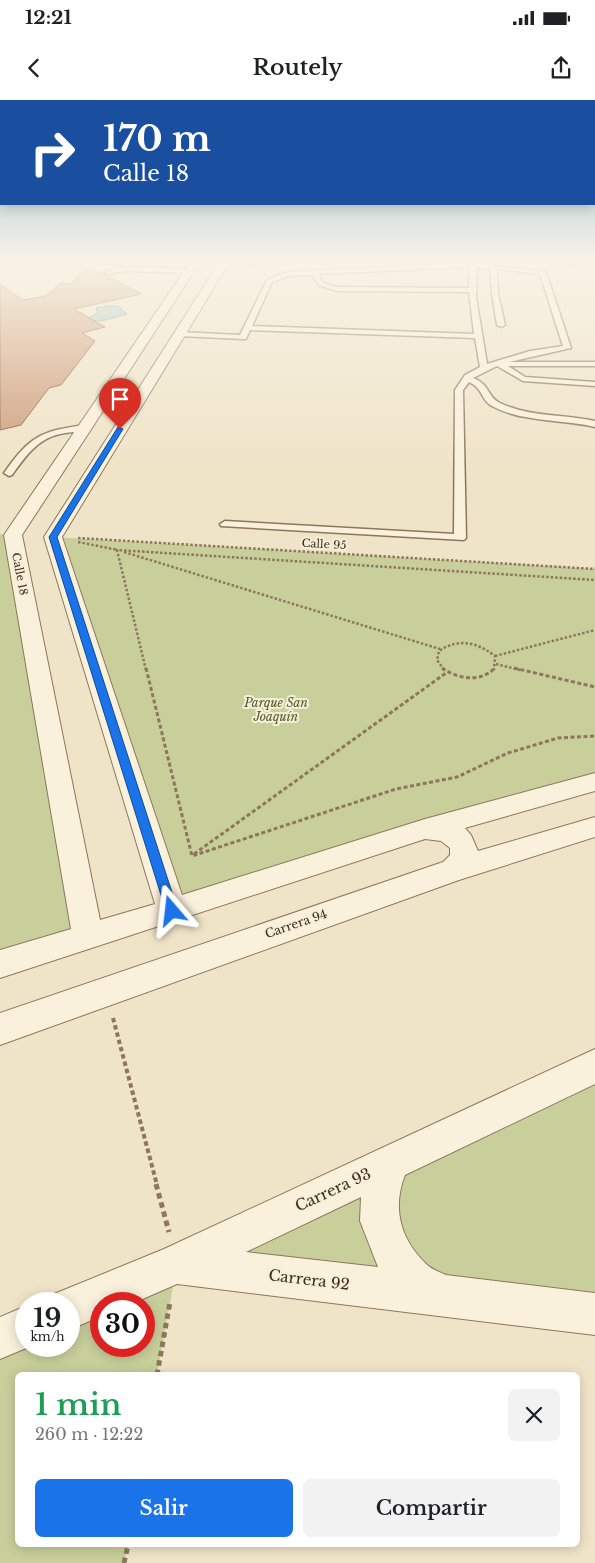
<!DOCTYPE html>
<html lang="es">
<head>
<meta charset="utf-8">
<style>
  body { margin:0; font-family:"Libre Baskerville",serif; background:#f2f2f2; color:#202124; height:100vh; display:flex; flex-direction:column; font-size:19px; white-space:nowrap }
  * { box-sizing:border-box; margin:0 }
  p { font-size:16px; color:#757577 }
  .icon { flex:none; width:28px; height:28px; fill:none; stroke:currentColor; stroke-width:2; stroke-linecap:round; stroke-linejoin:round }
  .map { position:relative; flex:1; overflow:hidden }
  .panel { position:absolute; left:15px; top:1272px; width:565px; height:175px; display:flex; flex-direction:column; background:#fff; border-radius:8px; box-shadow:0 2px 12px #0003 }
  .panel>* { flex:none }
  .banner { position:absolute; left:0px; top:0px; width:595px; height:105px; box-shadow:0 2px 12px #0003; background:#1a4fa0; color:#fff; overflow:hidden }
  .speed { position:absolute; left:15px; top:1192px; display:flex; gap:10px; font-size:25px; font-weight:700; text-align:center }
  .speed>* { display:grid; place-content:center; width:65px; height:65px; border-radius:50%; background:#fff; box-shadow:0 2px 12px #0003; line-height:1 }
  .speed small { font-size:12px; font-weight:400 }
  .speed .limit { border:8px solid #d22; background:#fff; color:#111 }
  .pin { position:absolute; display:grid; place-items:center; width:42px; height:42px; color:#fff; margin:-51px -21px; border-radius:50% 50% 50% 0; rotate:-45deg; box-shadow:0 0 5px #0007 }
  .pin .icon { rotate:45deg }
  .me { position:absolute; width:55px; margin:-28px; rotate:343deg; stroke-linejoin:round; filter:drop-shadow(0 0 4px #0008) }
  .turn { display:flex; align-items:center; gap:18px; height:105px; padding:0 20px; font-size:22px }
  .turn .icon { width:65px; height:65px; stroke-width:2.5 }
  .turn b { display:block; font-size:35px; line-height:42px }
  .round { display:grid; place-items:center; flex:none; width:52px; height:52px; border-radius:8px; background:#f2f2f2 }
  .head { display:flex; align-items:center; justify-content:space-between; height:85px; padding:0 20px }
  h1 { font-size:30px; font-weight:600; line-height:38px; color:#1e9e55 }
  .cta { display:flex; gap:10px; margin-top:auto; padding:10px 20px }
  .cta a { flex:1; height:58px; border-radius:8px; background:#1a73e8; color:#fff; font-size:20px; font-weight:600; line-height:58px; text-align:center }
  .cta a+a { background:#f2f2f2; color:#202124 }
  .status { display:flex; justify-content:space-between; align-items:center; height:35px; padding:0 25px; background:#fff; direction:ltr }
  .status svg { height:14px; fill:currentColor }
  header { display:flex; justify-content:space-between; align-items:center; height:65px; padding:0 20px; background:#fff; font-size:22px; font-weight:600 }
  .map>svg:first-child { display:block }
  .green { fill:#c9cf9b; fill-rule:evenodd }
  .water { fill:#a9c4bc; stroke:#6f938a }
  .building { fill:#cf9f7d; stroke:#8d5f41 }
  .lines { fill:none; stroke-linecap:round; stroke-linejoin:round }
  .lane-casing { stroke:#8d765c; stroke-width:3 }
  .street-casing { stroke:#8d765c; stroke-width:2 }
  .secondary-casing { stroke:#6f573f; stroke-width:2 }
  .path-far4 { stroke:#8d765c; stroke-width:1; stroke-dasharray:2 1; stroke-linecap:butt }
  .path-far3 { stroke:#8d765c; stroke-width:2.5; stroke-dasharray:2.5 2; stroke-linecap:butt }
  .path-far2 { stroke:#8d765c; stroke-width:3; stroke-dasharray:4 2.5; stroke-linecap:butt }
  .path-far1 { stroke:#8d765c; stroke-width:4; stroke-dasharray:4.5 3; stroke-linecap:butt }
  .path { stroke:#8d765c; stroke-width:5; stroke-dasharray:5.5 4; stroke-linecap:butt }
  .lane { fill:#faf1dc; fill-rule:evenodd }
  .street { fill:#faf1dc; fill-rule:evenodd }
  .secondary { fill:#faf1dc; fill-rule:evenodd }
  .route { fill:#1a73e8; stroke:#114b97 }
  .labels { text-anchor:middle; stroke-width:4; stroke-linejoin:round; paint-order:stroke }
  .far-street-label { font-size:11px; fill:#3d2e20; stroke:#f7eed8 }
  .park-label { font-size:12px; font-style:italic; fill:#4d5a26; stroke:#f7eed8 }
  .street-label { font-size:12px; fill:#3d2e20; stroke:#f7eed8 }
  .near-street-label { font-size:15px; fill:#3d2e20; stroke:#f7eed8 }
</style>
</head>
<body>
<div class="status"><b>12:21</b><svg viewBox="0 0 49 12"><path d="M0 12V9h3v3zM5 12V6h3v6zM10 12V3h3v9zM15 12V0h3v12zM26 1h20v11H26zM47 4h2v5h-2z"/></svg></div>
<header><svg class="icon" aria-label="back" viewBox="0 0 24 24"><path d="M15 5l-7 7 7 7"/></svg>Routely<svg class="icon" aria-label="share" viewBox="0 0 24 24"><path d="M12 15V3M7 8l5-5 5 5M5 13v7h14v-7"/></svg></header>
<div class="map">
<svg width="595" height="1463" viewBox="0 0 595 1463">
  <rect width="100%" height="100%" fill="#f0e4c8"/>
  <g class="green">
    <polygon points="0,434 13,435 88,836 0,864"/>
    <polygon points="53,437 595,469 595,682 172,811"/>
    <path d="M595 966V1214L177 1164 157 1275H18V1445H128L124 1463H0V1238L26 1227V1246H69V1209L177 1164ZM101 1204H144V1246H101Z"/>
  </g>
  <polygon class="water" points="107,206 118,206 127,214 102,221 85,220 98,213 96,208"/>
  <polygon class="building" points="92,167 141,194 74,209 105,227 82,233 95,241 61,285 49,288 21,325 0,330 0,184 23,200 46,196 60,183 70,184 85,169"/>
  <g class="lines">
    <g class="lane-casing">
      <g id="lane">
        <polygon points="69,161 78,161 91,166 88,168"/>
        <path d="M472 161 490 165V161H496V166L546 172 571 248 509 262H595V266H508L525 277 595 282V286L523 281 497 266 473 278C490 284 487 297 500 303 529 317 564 314 595 321V327C562 319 523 323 492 306 481 300 483 288 469 282L463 290 466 438 464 440 221 426 220 424 225 421 454 434 455 290 465 275 480 267 475 238 250 230 246 239H243L179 236 175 234 179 232 240 235 267 180 287 172 471 163ZM470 167 469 188 337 187 323 183 318 174ZM477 167 490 169 492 194 497 225 501 227 505 225 498 194 497 169 540 174 563 246 530 251 487 264 476 197ZM312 175 319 185 337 191 469 192 474 234 252 226 272 182 288 176Z"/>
        <polygon points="125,167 190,169 193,171 190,173 125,171 108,174 105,172"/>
        <path d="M85 325 88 326V330C79 332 69 332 60 334 37 339 25 357 12 375L9 376 4 373C30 336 41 331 85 325Z"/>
      </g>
    </g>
    <g class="street-casing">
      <g id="street">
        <polygon points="191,161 201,161 22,435 100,820 155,804 44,437 220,161 228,161 229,163 62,437 182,795 425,719 595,673 595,691 465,728 471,735 478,751 595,717 595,737 459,780 0,945 0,913 443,762 450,755 450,748 441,741 425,739 0,878 0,850 71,829 4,435"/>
        <path d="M595 949V984L405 1075C392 1108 400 1139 426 1164 431 1169 439 1172 446 1175L595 1193V1235L177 1184 131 1204H101V1216L69 1230V1204H50L54 1194 164 1149ZM361 1097 360 1121 378 1167 246 1152Z"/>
        <polygon points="26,1206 26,1246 31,1246 0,1259 0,1217"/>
      </g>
    </g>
    <g class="secondary-casing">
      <g id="secondary">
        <polygon points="92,161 293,161 288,164 195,166 97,164"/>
        <polygon points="563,161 595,161 595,165 568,164"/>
      </g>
    </g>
    <polyline class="path-far4" points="10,161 55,162"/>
    <g class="path-far3">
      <polyline points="78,438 595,469"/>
      <polyline points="78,442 118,450"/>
      <polyline points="124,452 440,549"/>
      <polyline points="495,556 595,530"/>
      <polyline points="496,564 520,570"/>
      <polyline points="146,570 117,450 595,480"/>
      <path d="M444 570 437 560 439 551C458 538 477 542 495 556L494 570"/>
    </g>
    <g class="path-far2">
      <polyline points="146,568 192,756 396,689 457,677 508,653 558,638 595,636"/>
      <path d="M442 568C458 579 480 583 495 568"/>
      <polyline points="514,568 595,587"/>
      <polyline points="194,754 446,573"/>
    </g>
    <polyline class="path-far1" points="113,918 157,1085"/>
    <g class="path">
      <polyline points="156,1084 169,1132"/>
      <polyline points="157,1275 170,1202"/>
      <polyline points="124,1463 128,1445"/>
    </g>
    <use href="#lane" class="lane"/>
    <use href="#street" class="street"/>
    <use href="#secondary" class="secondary"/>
  </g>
  <linearGradient id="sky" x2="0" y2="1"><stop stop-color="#8fbad6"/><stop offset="0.44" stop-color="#f8f3e6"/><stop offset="1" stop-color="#f8f3e6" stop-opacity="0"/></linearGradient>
  <rect width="595" height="366" fill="url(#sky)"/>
  <polygon class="route" points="118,327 123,329 57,437 178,811 177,815 172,816 168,815 166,811 49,437"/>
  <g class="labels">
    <g class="far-street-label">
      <text transform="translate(324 444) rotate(3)" y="4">Calle 95</text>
      <text transform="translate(20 474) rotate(79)" y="4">Calle 18</text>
    </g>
    <g class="park-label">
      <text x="276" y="607">Parque San<tspan x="276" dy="14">Joaquín</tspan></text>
    </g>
    <g class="street-label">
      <text transform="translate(296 824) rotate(-19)" y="4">Carrera 94</text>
    </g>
    <g class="near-street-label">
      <text transform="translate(333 1090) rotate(-25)" y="5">Carrera 93</text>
      <text transform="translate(309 1180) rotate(7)" y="5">Carrera 92</text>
    </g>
  </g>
</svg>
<div class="speed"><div>19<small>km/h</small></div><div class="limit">30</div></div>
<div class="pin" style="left:120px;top:329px;background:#d93025"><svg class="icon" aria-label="arrive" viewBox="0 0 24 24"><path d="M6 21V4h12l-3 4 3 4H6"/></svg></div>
<svg class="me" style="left:172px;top:811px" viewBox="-20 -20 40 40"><path d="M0-17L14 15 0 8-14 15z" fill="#1a73e8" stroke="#fff" stroke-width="4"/></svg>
<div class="banner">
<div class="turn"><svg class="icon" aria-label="right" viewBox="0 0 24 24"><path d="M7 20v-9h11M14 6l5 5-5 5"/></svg><div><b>170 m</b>Calle 18</div></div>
</div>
<section class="panel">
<div class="head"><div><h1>1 min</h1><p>260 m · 12:22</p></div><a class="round"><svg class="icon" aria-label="close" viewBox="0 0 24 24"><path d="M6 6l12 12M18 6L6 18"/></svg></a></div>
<div class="cta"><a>Salir</a><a>Compartir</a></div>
</section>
</div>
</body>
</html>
